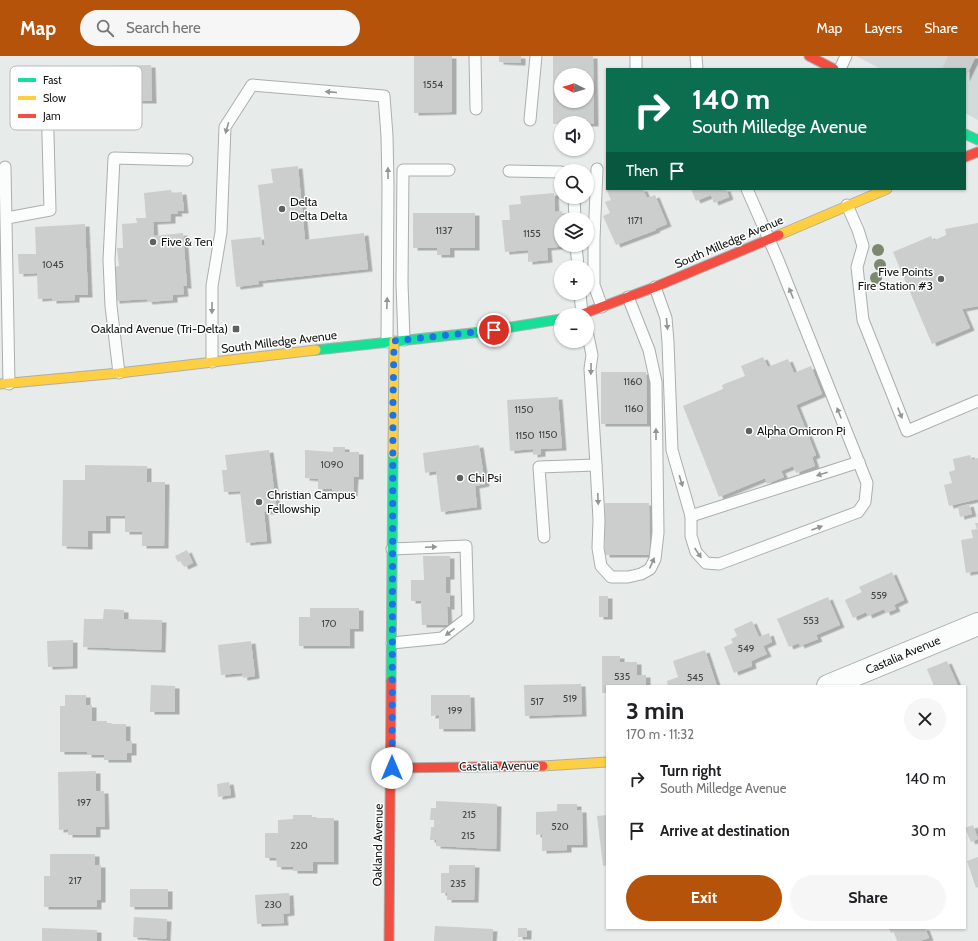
<!DOCTYPE html>
<html lang="en">
<head>
<meta charset="utf-8">
<style>
  body { margin:0; font-family:Cabin,sans-serif; background:#f6f6f6; color:#202124; height:100vh; display:flex; flex-direction:column; font-size:15px; white-space:nowrap }
  * { box-sizing:border-box; margin:0 }
  p { font-size:13px; color:#757577 }
  .icon { flex:none; width:22px; height:22px; fill:none; stroke:currentColor; stroke-width:2; stroke-linecap:round; stroke-linejoin:round }
  .map { position:relative; flex:1; overflow:hidden }
  .drawer { position:absolute; left:606px; top:629px; width:360px; height:244px; display:flex; flex-direction:column; background:#fff; border-radius:0px; box-shadow:0 1px 3px #0004 }
  .drawer>* { flex:none }
  .guide { position:absolute; left:606px; top:12px; width:360px; height:122px; border-radius:0px; box-shadow:0 1px 3px #0004; background:#0b6e4f; color:#fff; overflow:hidden }
  .needle { width:26px; rotate:275deg }
  .fabs { position:absolute; left:554px; top:12px; display:grid; gap:8px }
  .fabs a { display:grid; place-items:center; width:40px; height:40px; border-radius:50%; background:#fff; box-shadow:0 1px 3px #0004; font-size:20px }
  .pin { position:absolute; display:grid; place-items:center; width:34px; height:34px; color:#fff; margin:-17px; border:2px solid #fff; border-radius:50%; box-shadow:0 1px 4px #0007 }
  .me { position:absolute; width:44px; margin:-22px; rotate:0deg; stroke-linejoin:round; filter:drop-shadow(0 0 3px #0008) }
  .turn { display:flex; align-items:center; gap:14px; height:84px; padding:0 20px; font-size:18px }
  .turn .icon { width:52px; height:52px; stroke-width:2.5 }
  .turn b { display:block; font-size:28px; line-height:34px }
  .then { display:flex; align-items:center; height:38px; padding:0 20px; background:#0003; gap:8px; font-size:15px }
  .round { display:grid; place-items:center; flex:none; width:42px; height:42px; border-radius:21px; background:#f6f6f6 }
  .head { display:flex; align-items:center; justify-content:space-between; height:68px; padding:0 20px }
  h1 { font-size:24px; font-weight:700; line-height:30px }
  .cta { display:flex; gap:8px; margin-top:auto; padding:8px 20px }
  .cta a { flex:1; height:46px; border-radius:24px; background:#b45309; color:#fff; font-size:16px; font-weight:700; line-height:46px; text-align:center }
  .cta a+a { background:#f6f6f6; color:#202124 }
  ul { padding:0; list-style:none }
  li { display:flex; align-items:center; gap:12px; height:52px; padding:0 20px }
  li div { flex:1 }
  li b { display:block; font-size:15px }
  li em { font-style:normal }
  header { display:flex; align-items:center; gap:24px; box-sizing:border-box; height:56px; padding:0 20px; background:#b45309; color:#fff }
  header strong { font-size:19px }
  nav { display:flex; gap:22px; margin-inline-start:auto; font-size:14px }
  .search { width:280px; height:36px; background:#f6f6f6; display:flex; align-items:center; gap:10px; box-sizing:border-box; padding:0 14px; border-radius:22px; color:#757577; font-size:15px }
  .map>svg:first-child { display:block }
  .built { fill:#d2dbd9 }
  .building { fill:#cbcecc; fill-rule:evenodd; filter:url(#shadow) }
  .lines { fill:none; stroke-linecap:round; stroke-linejoin:round }
  .lane-casing { stroke:#acaead; stroke-width:13 }
  .street-casing { stroke:#acaead; stroke-width:24 }
  .fast-casing { stroke:#acaead; stroke-width:11 }
  .slow-casing { stroke:#acaead; stroke-width:11 }
  .jam-casing { stroke:#acaead; stroke-width:11 }
  .lane { stroke:#fbfcfc; stroke-width:11 }
  .street { stroke:#fbfcfc; stroke-width:22 }
  .fast { stroke:#16e098; stroke-width:9 }
  .slow { stroke:#ffcf43; stroke-width:9 }
  .jam { stroke:#f24e42; stroke-width:9 }
  .tree { fill:#7c8970 }
  .oneway { fill:#939494 }
  .route { stroke:#1a73e8; stroke-width:7; stroke-dasharray:0 12.6 }
  .poi-dot { fill:#5e6160; stroke:#fff; stroke-width:1.5 }
  .labels { text-anchor:middle; stroke-width:3; stroke-linejoin:round; paint-order:stroke }
  .number-label { font-size:10px; fill:#424444 }
  .poi-label { font-size:12px; fill:#141616; stroke:#fff; text-anchor:start }
  .street-label { font-size:12px; fill:#141616; stroke:#fff }
  .key { fill:#fff; stroke:#b8b9b9; stroke-width:1 }
  .key-label { font-size:11px; fill:#141616 }
</style>
</head>
<body>
<header>
<strong>Map</strong>
<div class="search"><svg class="icon" aria-label="search" viewBox="0 0 24 24"><circle cx="10" cy="10" r="6"/><path d="M15 15l6 6"/></svg>Search here</div>
<nav><a>Map</a><a>Layers</a><a>Share</a></nav>
</header>
<div class="map">
<svg width="978" height="885" viewBox="0 0 978 885">
  <defs>
    <filter id="shadow"><feDropShadow dx="4.5" dy="2.5" stdDeviation="0" flood-color="#0004"/></filter>
  </defs>
  <rect width="100%" height="100%" fill="#e7ebe9"/>
  <polygon class="built" points="856,0 978,0 978,64 965,57 965,13 881,13"/>
  <g class="building">
    <polygon points="414,0 452,0 452,56 414,57"/>
    <polygon points="499,0 521,0 521,7 499,6"/>
    <path d="M553 0H593L594 68H553ZM561 19H587V45H561Z"/>
    <polygon points="948,0 976,0 965,23 965,13 942,13"/>
    <polygon points="151,9 152,45 109,45 108,10"/>
    <polygon points="298,110 305,184 364,177 368,213 258,225 259,228 236,231 231,184 261,181 262,189 265,189 258,129 273,127 271,113"/>
    <polygon points="611,133 643,133 647,142 655,139 667,168 655,173 656,174 616,189 603,160 610,157 605,146 611,144 607,135"/>
    <polygon points="691,133 726,133 729,141 714,147 711,139 696,145"/>
    <polygon points="171,134 172,137 182,136 184,155 177,155 178,158 171,158 171,165 153,166 154,180 183,177 187,230 183,230 184,238 173,239 173,244 148,246 147,243 115,245 113,211 119,210 117,192 123,192 122,168 137,167 136,162 146,162 144,137"/>
    <polygon points="554,137 555,156 562,155 561,189 567,189 567,190 547,192 548,204 528,206 528,194 505,196 502,164 510,164 509,149 521,148 520,140"/>
    <polygon points="413,157 475,157 475,192 450,192 450,199 437,199 437,192 413,192"/>
    <polygon points="978,167 978,250 962,253 970,272 932,288 893,196 931,180 933,185 946,179 945,173"/>
    <polygon points="85,168 88,239 75,239 75,244 52,245 52,242 38,243 37,217 19,218 18,198 36,198 35,171"/>
    <polygon points="763,301 768,311 788,303 794,317 811,310 822,338 796,349 816,399 812,401 815,410 796,417 793,410 781,415 784,421 767,428 765,422 719,441 683,350 723,333 722,329 745,320 741,310"/>
    <polygon points="601,316 646,316 647,368 601,368"/>
    <polygon points="558,341 562,392 541,393 541,398 533,399 533,393 510,395 507,344"/>
    <polygon points="479,389 485,428 475,430 477,451 441,456 436,415 425,417 423,397"/>
    <polygon points="333,391 345,391 345,396 359,396 359,421 354,421 353,438 332,438 332,433 318,433 318,423 305,422 305,394 333,396"/>
    <polygon points="269,394 277,455 264,456 267,485 246,487 240,435 224,436 222,414 227,414 225,399"/>
    <polygon points="970,399 972,404 978,402 978,443 949,450 944,429 952,427 949,416 955,414 953,403"/>
    <polygon points="85,409 147,410 147,426 165,426 164,490 142,490 142,476 125,476 125,460 106,460 106,475 88,475 88,491 62,490 63,424 85,424"/>
    <polygon points="605,447 649,447 650,499 605,499"/>
    <polygon points="969,448 972,458 960,461 958,451"/>
    <polygon points="975,467 978,467 978,515 966,517 961,484 973,482 971,474 977,473"/>
    <polygon points="187,494 193,507 184,511 181,505 178,506 175,500"/>
    <polygon points="423,500 450,500 450,521 446,521 446,537 450,537 450,551 447,551 448,569 422,569 421,545 411,545 411,524 424,524"/>
    <polygon points="892,516 904,544 894,549 896,553 886,557 884,553 868,560 866,556 853,562 845,544 862,536 859,531"/>
    <rect x="599" y="540" width="9" height="21"/>
    <polygon points="828,541 840,569 816,579 818,583 800,590 799,587 789,591 777,563"/>
    <polygon points="310,552 359,552 359,573 350,573 350,590 299,590 299,561 310,561"/>
    <polygon points="104,553 124,554 124,563 162,564 161,594 83,591 84,563 103,563"/>
    <polygon points="752,565 759,581 769,577 772,586 763,590 767,598 751,605 752,610 734,617 724,591 733,587 731,583 737,580 734,573"/>
    <polygon points="73,584 73,610 48,611 47,585"/>
    <polygon points="251,585 255,620 243,622 242,617 221,619 218,589"/>
    <polygon points="705,594 717,630 668,630 667,625 678,621 673,605"/>
    <polygon points="602,600 620,600 620,606 637,606 637,619 646,619 646,630 607,630 607,637 602,637"/>
    <polygon points="947,605 958,630 934,630 927,613"/>
    <polygon points="581,628 582,658 525,660 524,629"/>
    <polygon points="151,629 175,630 175,656 150,656"/>
    <polygon points="65,639 86,639 86,649 92,649 92,665 107,665 107,668 126,668 126,685 132,685 132,697 127,697 127,704 104,704 104,699 87,699 87,696 60,696 60,650 65,650"/>
    <polygon points="431,639 470,639 471,673 439,673 439,659 431,660"/>
    <polygon points="96,715 96,735 104,735 105,771 96,771 96,779 68,779 68,773 59,774 58,716"/>
    <polygon points="229,726 231,739 218,741 217,728"/>
    <polygon points="436,745 497,748 496,793 436,790 436,784 430,784 431,771 434,771 434,764 430,764 431,752 436,752"/>
    <polygon points="557,748 577,748 577,754 582,754 583,789 567,789 567,794 542,795 542,778 536,779 536,756 557,755"/>
    <polygon points="293,759 312,759 312,762 334,762 334,806 313,806 313,815 293,815 293,811 277,811 276,802 265,802 265,777 278,777 278,764 293,763"/>
    <polygon points="607,759 607,809 603,810 597,760"/>
    <polygon points="973,769 978,783 971,786 965,772"/>
    <polygon points="50,798 95,798 95,809 101,809 101,844 97,844 97,851 44,851 44,820 50,820"/>
    <polygon points="978,801 978,831 976,832 967,805"/>
    <polygon points="449,809 475,809 474,844 447,844 447,837 441,837 441,817 449,817"/>
    <rect x="130" y="833" width="38" height="18"/>
    <polygon points="289,837 290,857 283,858 284,867 257,868 255,839"/>
    <polygon points="134,861 167,863 166,883 133,881"/>
    <polygon points="435,870 493,873 492,885 434,885"/>
    <polygon points="42,872 97,874 97,885 42,885"/>
    <rect x="518" y="872" width="9" height="9"/>
    <polygon points="889,872 925,872 929,882 919,885 897,885 894,876 891,877"/>
  </g>
  <g class="lines">
    <g class="lane-casing">
      <g id="lane">
        <polyline points="475,0 476,53"/>
        <polyline points="696,0 697,13"/>
        <polyline points="636,13 636,0"/>
        <polyline points="840,13 846,0"/>
        <polyline points="530,64 536,0"/>
        <polyline points="5,111 9,328"/>
        <polyline points="597,113 594,183 594,229 602,251"/>
        <polyline points="509,115 561,116"/>
        <polyline points="574,141 575,163"/>
        <polyline points="847,149 858,174 863,190 857,211 863,264 907,375 978,345"/>
        <polyline points="7,162 50,154 47,42"/>
        <polyline points="576,189 578,211"/>
        <polyline points="655,231 666,262 668,286 672,394 691,460 691,480 696,496 706,507 719,508 858,456 865,446 867,427 778,204 747,133"/>
        <polyline points="580,237 582,259"/>
        <polyline points="587,275 592,299 590,313 596,409 599,464 598,492 601,510 611,521 628,521 641,518 650,513 655,503 658,477 656,326 649,294 628,241"/>
        <polyline points="404,284 402,227 403,114 449,114"/>
        <polyline points="212,306 212,230 221,176 225,71 252,29 384,40 387,80 388,129 387,286"/>
        <polyline points="119,317 111,250 109,204 114,102 187,104"/>
        <polyline points="691,460 859,406"/>
        <polyline points="544,481 539,411 596,409"/>
        <polyline points="392,587 442,582 468,562 466,490 392,493"/>
      </g>
    </g>
    <g class="street-casing">
      <polyline id="street" points="828,630 978,568"/>
    </g>
    <g class="fast-casing">
      <g id="fast">
        <polyline points="965,78 978,84"/>
        <polyline points="316,294 481,276 561,263"/>
        <polyline points="391,625 393,398"/>
      </g>
    </g>
    <g class="slow-casing">
      <g id="slow">
        <polyline points="779,179 887,133"/>
        <polyline points="0,328 119,317 316,294"/>
        <polyline points="393,398 394,285"/>
        <polyline points="543,710 607,706"/>
      </g>
    </g>
    <g class="jam-casing">
      <g id="jam">
        <polyline points="809,0 834,13"/>
        <polyline points="965,101 978,96"/>
        <polyline points="580,259 655,231 779,179"/>
        <polyline points="392,712 543,710"/>
        <polyline points="389,885 391,625"/>
      </g>
    </g>
    <use href="#lane" class="lane"/>
    <use href="#street" class="street"/>
    <use href="#fast" class="fast"/>
    <use href="#slow" class="slow"/>
    <use href="#jam" class="jam"/>
  </g>
  <g class="tree">
    <circle cx="878" cy="194" r="6"/>
    <circle cx="880" cy="209" r="6"/>
    <circle cx="876" cy="222" r="6"/>
  </g>
  <defs><path id="oneway-solid" d="M-6-.8H1V-3.2L6.5 0L1 3.2V.8H-6Z"/></defs>
  <g class="oneway">
    <use href="#oneway-solid" transform="translate(331 36) rotate(-175)"/>
    <use href="#oneway-solid" transform="translate(227 72) rotate(106)"/>
    <use href="#oneway-solid" transform="translate(388 117) rotate(-91)"/>
    <use href="#oneway-solid" transform="translate(791 237) rotate(-112)"/>
    <use href="#oneway-solid" transform="translate(387 247) rotate(-88)"/>
    <use href="#oneway-solid" transform="translate(212 252) rotate(91)"/>
    <use href="#oneway-solid" transform="translate(667 268) rotate(84)"/>
    <use href="#oneway-solid" transform="translate(591 313) rotate(91)"/>
    <use href="#oneway-solid" transform="translate(839 357) rotate(-112)"/>
    <use href="#oneway-solid" transform="translate(900 357) rotate(68)"/>
    <use href="#oneway-solid" transform="translate(656 378) rotate(-90)"/>
    <use href="#oneway-solid" transform="translate(822 418) rotate(162)"/>
    <use href="#oneway-solid" transform="translate(681 425) rotate(73)"/>
    <use href="#oneway-solid" transform="translate(598 443) rotate(88)"/>
    <use href="#oneway-solid" transform="translate(817 472) rotate(-20)"/>
    <use href="#oneway-solid" transform="translate(431 491) rotate(-2)"/>
    <use href="#oneway-solid" transform="translate(698 497) rotate(56)"/>
    <use href="#oneway-solid" transform="translate(652 507) rotate(-66)"/>
    <use href="#oneway-solid" transform="translate(450 576) rotate(142)"/>
  </g>
  <g class="lines">
    <polyline class="route" points="392,712 393,347 394,285 494,274"/>
  </g>
  <g class="poi-dot">
    <circle cx="282" cy="153" r="4"/>
    <circle cx="153" cy="186" r="4"/>
    <circle cx="941" cy="223" r="4"/>
    <rect x="232" y="269" width="8" height="8" rx="2"/>
    <circle cx="749" cy="375" r="4"/>
    <circle cx="460" cy="422" r="4"/>
    <circle cx="259" cy="446" r="4"/>
  </g>
  <g class="labels">
    <g class="number-label">
      <text x="433" y="32">1554</text>
      <text x="635" y="168">1171</text>
      <text x="444" y="178">1137</text>
      <text x="532" y="181">1155</text>
      <text x="53" y="212">1045</text>
      <text x="633" y="329">1160</text>
      <text x="634" y="356">1160</text>
      <text x="524" y="357">1150</text>
      <text x="548" y="382">1150</text>
      <text x="525" y="383">1150</text>
      <text x="332" y="412">1090</text>
      <text x="879" y="543">559</text>
      <text x="811" y="568">553</text>
      <text x="329" y="571">170</text>
      <text x="746" y="596">549</text>
      <text x="622" y="624">535</text>
      <text x="695" y="625">545</text>
      <text x="570" y="646">519</text>
      <text x="537" y="649">517</text>
      <text x="455" y="658">199</text>
      <text x="84" y="750">197</text>
      <text x="469" y="762">215</text>
      <text x="560" y="774">520</text>
      <text x="468" y="783">215</text>
      <text x="299" y="793">220</text>
      <text x="75" y="828">217</text>
      <text x="458" y="831">235</text>
      <text x="273" y="852">230</text>
    </g>
    <g class="poi-label">
      <text x="290" y="150">Delta<tspan x="290" dy="14">Delta Delta</tspan></text>
      <text x="161" y="190">Five &amp; Ten</text>
      <text x="933" y="220" text-anchor="end">Five Points<tspan x="933" dy="14">Fire Station #3</tspan></text>
      <text x="228" y="277" text-anchor="end">Oakland Avenue (Tri-Delta)</text>
      <text x="757" y="379">Alpha Omicron Pi</text>
      <text x="468" y="426">Chi Psi</text>
      <text x="267" y="443">Christian Campus<tspan x="267" dy="14">Fellowship</tspan></text>
    </g>
    <g class="street-label">
      <text transform="translate(729 186) rotate(-23)" y="4">South Milledge Avenue</text>
      <text transform="translate(279 286) rotate(-7)" y="4">South Milledge Avenue</text>
      <text transform="translate(903 599) rotate(-23)" y="4">Castalia Avenue</text>
      <text transform="translate(499 710) rotate(-1)" y="4">Castalia Avenue</text>
      <text transform="translate(378 789) rotate(-89)" y="4">Oakland Avenue</text>
    </g>
  </g>
  <rect x="10" y="10" width="132" height="64" rx="6" class="key"/>
  <rect x="18" y="22" width="18" height="4" fill="#16e098"/>
  <rect x="18" y="40" width="18" height="4" fill="#ffcf43"/>
  <rect x="18" y="58" width="18" height="4" fill="#f24e42"/>
  <g class="key-label">
    <text x="43" y="28">Fast</text>
    <text x="43" y="46">Slow</text>
    <text x="43" y="64">Jam</text>
  </g>
</svg>
<div class="fabs">
<a><svg class="needle" viewBox="-14 -14 28 28"><path d="M0-13l5 13h-10z" fill="#e53935"/><path d="M0 13l5-13h-10z" fill="#757577"/></svg></a>
<a><svg class="icon" aria-label="sound" viewBox="0 0 24 24"><path d="M4 9h4l5-4v14l-5-4H4zM17 9q2 3 0 6"/></svg></a>
<a><svg class="icon" aria-label="search" viewBox="0 0 24 24"><circle cx="10" cy="10" r="6"/><path d="M15 15l6 6"/></svg></a>
<a><svg class="icon" aria-label="layers" viewBox="0 0 24 24"><path d="M12 4l9 5-9 5-9-5zM3 14l9 5 9-5"/></svg></a>
<a>+</a>
<a>−</a>
</div>
<div class="pin" style="left:494px;top:274px;background:#d93025"><svg class="icon" aria-label="arrive" viewBox="0 0 24 24"><path d="M6 21V4h12l-3 4 3 4H6"/></svg></div>
<svg class="me" style="left:392px;top:712px" viewBox="-20 -20 40 40"><circle r="19" fill="#fff"/><path d="M0-13L10 11 0 6-10 11z" fill="#1a73e8"/></svg>
<div class="guide">
<div class="turn"><svg class="icon" aria-label="right" viewBox="0 0 24 24"><path d="M7 20v-9h11M14 6l5 5-5 5"/></svg><div><b>140 m</b>South Milledge Avenue</div></div>
<div class="then">Then<svg class="icon" aria-label="arrive" viewBox="0 0 24 24"><path d="M6 21V4h12l-3 4 3 4H6"/></svg></div>
</div>
<section class="drawer">
<div class="head"><div><h1>3 min</h1><p>170 m · 11:32</p></div><a class="round"><svg class="icon" aria-label="close" viewBox="0 0 24 24"><path d="M6 6l12 12M18 6L6 18"/></svg></a></div>
<ul>
<li><svg class="icon" aria-label="right" viewBox="0 0 24 24"><path d="M7 20v-9h11M14 6l5 5-5 5"/></svg><div><b>Turn right</b><p>South Milledge Avenue</p></div><em>140 m</em></li>
<li><svg class="icon" aria-label="arrive" viewBox="0 0 24 24"><path d="M6 21V4h12l-3 4 3 4H6"/></svg><div><b>Arrive at destination</b></div><em>30 m</em></li>
</ul>
<div class="cta"><a>Exit</a><a>Share</a></div>
</section>
</div>
</body>
</html>
